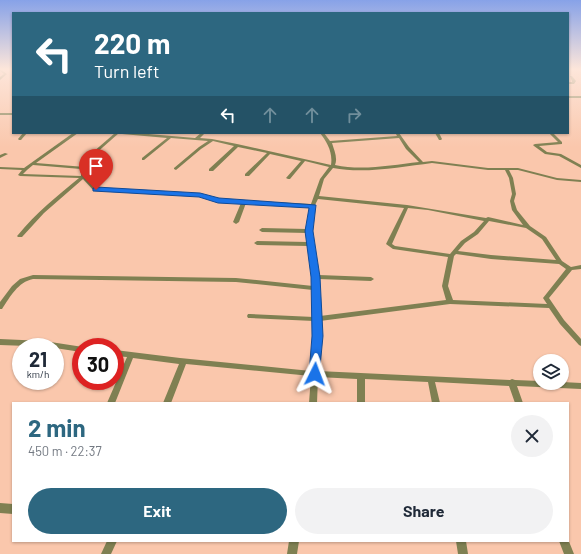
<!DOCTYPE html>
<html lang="en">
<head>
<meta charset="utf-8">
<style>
  body { margin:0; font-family:Barlow,sans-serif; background:#f2f2f3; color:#1f2937; height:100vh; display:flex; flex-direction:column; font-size:15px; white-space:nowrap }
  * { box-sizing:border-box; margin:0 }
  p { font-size:13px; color:#747a83 }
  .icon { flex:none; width:22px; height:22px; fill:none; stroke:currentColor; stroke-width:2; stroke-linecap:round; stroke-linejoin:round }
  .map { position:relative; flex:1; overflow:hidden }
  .sheet { position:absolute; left:12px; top:402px; width:557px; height:140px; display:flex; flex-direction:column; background:#fff; border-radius:0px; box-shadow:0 1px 3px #0004 }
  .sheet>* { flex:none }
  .banner { position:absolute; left:12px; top:12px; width:557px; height:122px; border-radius:0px; box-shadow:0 1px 3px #0004; background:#2d6780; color:#fff; overflow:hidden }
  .controls { position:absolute; left:533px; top:354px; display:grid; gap:8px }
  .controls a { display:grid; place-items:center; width:36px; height:36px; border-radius:50%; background:#fff; box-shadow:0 1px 3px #0004; font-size:20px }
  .speed { position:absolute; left:12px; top:338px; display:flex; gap:8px; font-size:20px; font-weight:700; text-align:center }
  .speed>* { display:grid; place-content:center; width:52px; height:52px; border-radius:50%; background:#fff; box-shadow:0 1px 3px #0004; line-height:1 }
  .speed small { font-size:10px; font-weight:400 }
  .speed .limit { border:6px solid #d22; background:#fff; color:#111 }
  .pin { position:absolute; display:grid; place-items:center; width:34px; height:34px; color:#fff; margin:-41px -17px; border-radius:50% 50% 50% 0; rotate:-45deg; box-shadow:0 0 4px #0007 }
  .pin .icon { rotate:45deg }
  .me { position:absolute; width:44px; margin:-22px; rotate:3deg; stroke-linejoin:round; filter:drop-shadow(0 0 3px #0008) }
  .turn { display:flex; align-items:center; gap:14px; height:84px; padding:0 16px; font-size:18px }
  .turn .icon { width:52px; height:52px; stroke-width:2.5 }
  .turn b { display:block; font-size:28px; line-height:34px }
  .lanes { display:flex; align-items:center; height:38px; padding:0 16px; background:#0003; justify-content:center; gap:20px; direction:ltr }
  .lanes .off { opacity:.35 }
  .round { display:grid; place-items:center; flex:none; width:42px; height:42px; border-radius:21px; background:#f2f2f3 }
  .summary { display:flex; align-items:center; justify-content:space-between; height:68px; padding:0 16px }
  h1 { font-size:24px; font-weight:700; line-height:30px; color:#2d6780 }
  .primary-button { display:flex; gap:8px; margin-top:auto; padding:8px 16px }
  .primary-button a { flex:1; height:46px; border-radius:24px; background:#2d6780; color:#fff; font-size:16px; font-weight:700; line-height:46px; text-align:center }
  .primary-button a+a { background:#f2f2f3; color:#1f2937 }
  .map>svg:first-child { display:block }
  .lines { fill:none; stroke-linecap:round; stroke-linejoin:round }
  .minor { fill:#7f8052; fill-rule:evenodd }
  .route { fill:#1a73e8; stroke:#114b97 }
</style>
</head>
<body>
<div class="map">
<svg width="581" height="554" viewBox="0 0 581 554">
  <rect width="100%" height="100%" fill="#fac7ac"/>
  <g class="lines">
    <g class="minor">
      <polygon points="0,69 7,74 0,80 0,77 4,74 0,71"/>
      <polygon points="570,76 572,76 576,81 574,84 568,84 568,82 572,82 572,81"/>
      <rect x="568" y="96" width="13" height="2"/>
      <rect x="0" y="113" width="13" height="2"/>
      <polygon points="23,133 27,133 21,140 19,140 18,139"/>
      <path d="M73 133H78L36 163 85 167V177L97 189 200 194 218 199 311 204 320 179 329 167 305 161 290 179H288L286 178 301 161 270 154 249 176H245V174L267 153 238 147 213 171H209V169L234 146 213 141 201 149 176 170 174 169V168L199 147 208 141 171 138 144 160H142V158L167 138 122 134 120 133H137L195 138 201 133H205L200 138 212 139 237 144 331 165C333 152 327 142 320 133H324L330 141 397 136 396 134 399 133 409 147 423 162 432 161 488 168H518L557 178 581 180V182L557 180 518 170H509L513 178 516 194 514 201 517 210 530 226 546 237 562 261 571 267 581 265V269L572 270 549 298 564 320 581 339V346L579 345 560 324 549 308 450 304 320 321 318 371 510 380 512 379 515 380 540 381V383H562V382L581 383V389L517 386 523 403H515L509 386 435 382 440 403H432L428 382 365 379V403H357V379L318 377 317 403H309L311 376 186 364 171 403H163L179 364 133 358 115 403H107L127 357 115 356V350L180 358 311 371 314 321 250 318H248L247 316 248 314H250L314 317 313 290 236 282 33 279C18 282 10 297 2 309H0V302L12 286 20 279 33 275 236 278 313 286V277L308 246 257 245 254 243 257 241 308 242 307 233 262 232 259 230 262 228 307 229 310 207 246 203 239 222 236 224 233 222 241 203 218 201 200 196 96 191H94L83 179 44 213 22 237H18L17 236 18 235C36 213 57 196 79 178L20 176 18 175 22 170 0 169V167L24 168ZM399 138 406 149 419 162C392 165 362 171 335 165 338 158 334 150 332 143ZM432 163 488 170H505L509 178 512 194 510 201 512 210 523 225 488 217 486 218 407 205 319 196 324 179 333 168C364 174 401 167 432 163ZM33 165 81 169V176L23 174 27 170ZM318 199 404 208 386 244 393 249 448 257 442 286 446 300 320 316 319 279 371 281 374 279 371 277 319 275 312 231 315 205ZM408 208 428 210 484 221 474 232 461 241 450 254 395 246 392 244ZM489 221 526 228 542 239 556 260 491 255 458 251 465 243 478 234ZM456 254 491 259 559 264 566 269 543 298 547 304 453 300 448 286 454 256Z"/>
      <polygon points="115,133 119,133 94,155 92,155 92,153"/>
      <polygon points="435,133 439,133 442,139 441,140 439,140"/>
      <polygon points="549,133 553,133 562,142 562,144 539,146 547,152 561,154 581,165 581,168 559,156 545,154 534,146 533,145 535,144 558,142"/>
      <polygon points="5,153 8,154 0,158 0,155"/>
      <polygon points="0,339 44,341 83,347 81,347 81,352 55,348 55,347 0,345"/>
      <polygon points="0,503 13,504 13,514 0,513"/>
      <polygon points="568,539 574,554 564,554 559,541 568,541"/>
      <polygon points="107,541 117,541 111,554 101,554"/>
      <polygon points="289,541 299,541 297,554 287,554"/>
      <polygon points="456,541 466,541 468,554 458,554"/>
    </g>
  </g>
  <linearGradient id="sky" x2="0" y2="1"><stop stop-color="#87a2e8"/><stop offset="0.47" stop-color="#fde6da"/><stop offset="1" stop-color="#fde6da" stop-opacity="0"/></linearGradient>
  <rect width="581" height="147" fill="url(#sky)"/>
  <polygon class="route" points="96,187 200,193 219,198 316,205 313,231 320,277 323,336 319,377 311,377 309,374 312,336 311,277 305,231 309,208 218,203 199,197 93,191 93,188"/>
</svg>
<div class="controls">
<a><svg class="icon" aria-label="layers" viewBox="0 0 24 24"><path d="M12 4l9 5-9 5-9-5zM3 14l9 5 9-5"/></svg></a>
</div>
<div class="speed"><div>21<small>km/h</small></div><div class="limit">30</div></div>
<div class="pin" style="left:96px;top:190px;background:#d93025"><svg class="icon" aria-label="arrive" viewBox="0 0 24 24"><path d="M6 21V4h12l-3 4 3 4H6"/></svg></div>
<svg class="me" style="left:315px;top:374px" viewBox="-20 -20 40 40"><path d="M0-17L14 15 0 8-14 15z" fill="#1a73e8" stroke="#fff" stroke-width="4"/></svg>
<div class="banner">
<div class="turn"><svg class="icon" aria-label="left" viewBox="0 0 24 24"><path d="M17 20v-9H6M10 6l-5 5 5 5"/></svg><div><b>220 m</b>Turn left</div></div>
<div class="lanes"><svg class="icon" aria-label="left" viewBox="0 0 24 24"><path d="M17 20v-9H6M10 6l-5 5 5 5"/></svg><svg class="icon off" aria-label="ahead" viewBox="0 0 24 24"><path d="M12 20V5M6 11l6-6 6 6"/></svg><svg class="icon off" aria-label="ahead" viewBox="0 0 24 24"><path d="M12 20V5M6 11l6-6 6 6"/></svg><svg class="icon off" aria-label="right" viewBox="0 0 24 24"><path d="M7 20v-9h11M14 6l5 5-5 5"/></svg></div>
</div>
<section class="sheet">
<div class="summary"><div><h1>2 min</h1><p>450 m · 22:37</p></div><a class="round"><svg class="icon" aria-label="close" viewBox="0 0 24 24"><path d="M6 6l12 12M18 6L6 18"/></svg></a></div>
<div class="primary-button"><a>Exit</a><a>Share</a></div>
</section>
</div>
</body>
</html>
